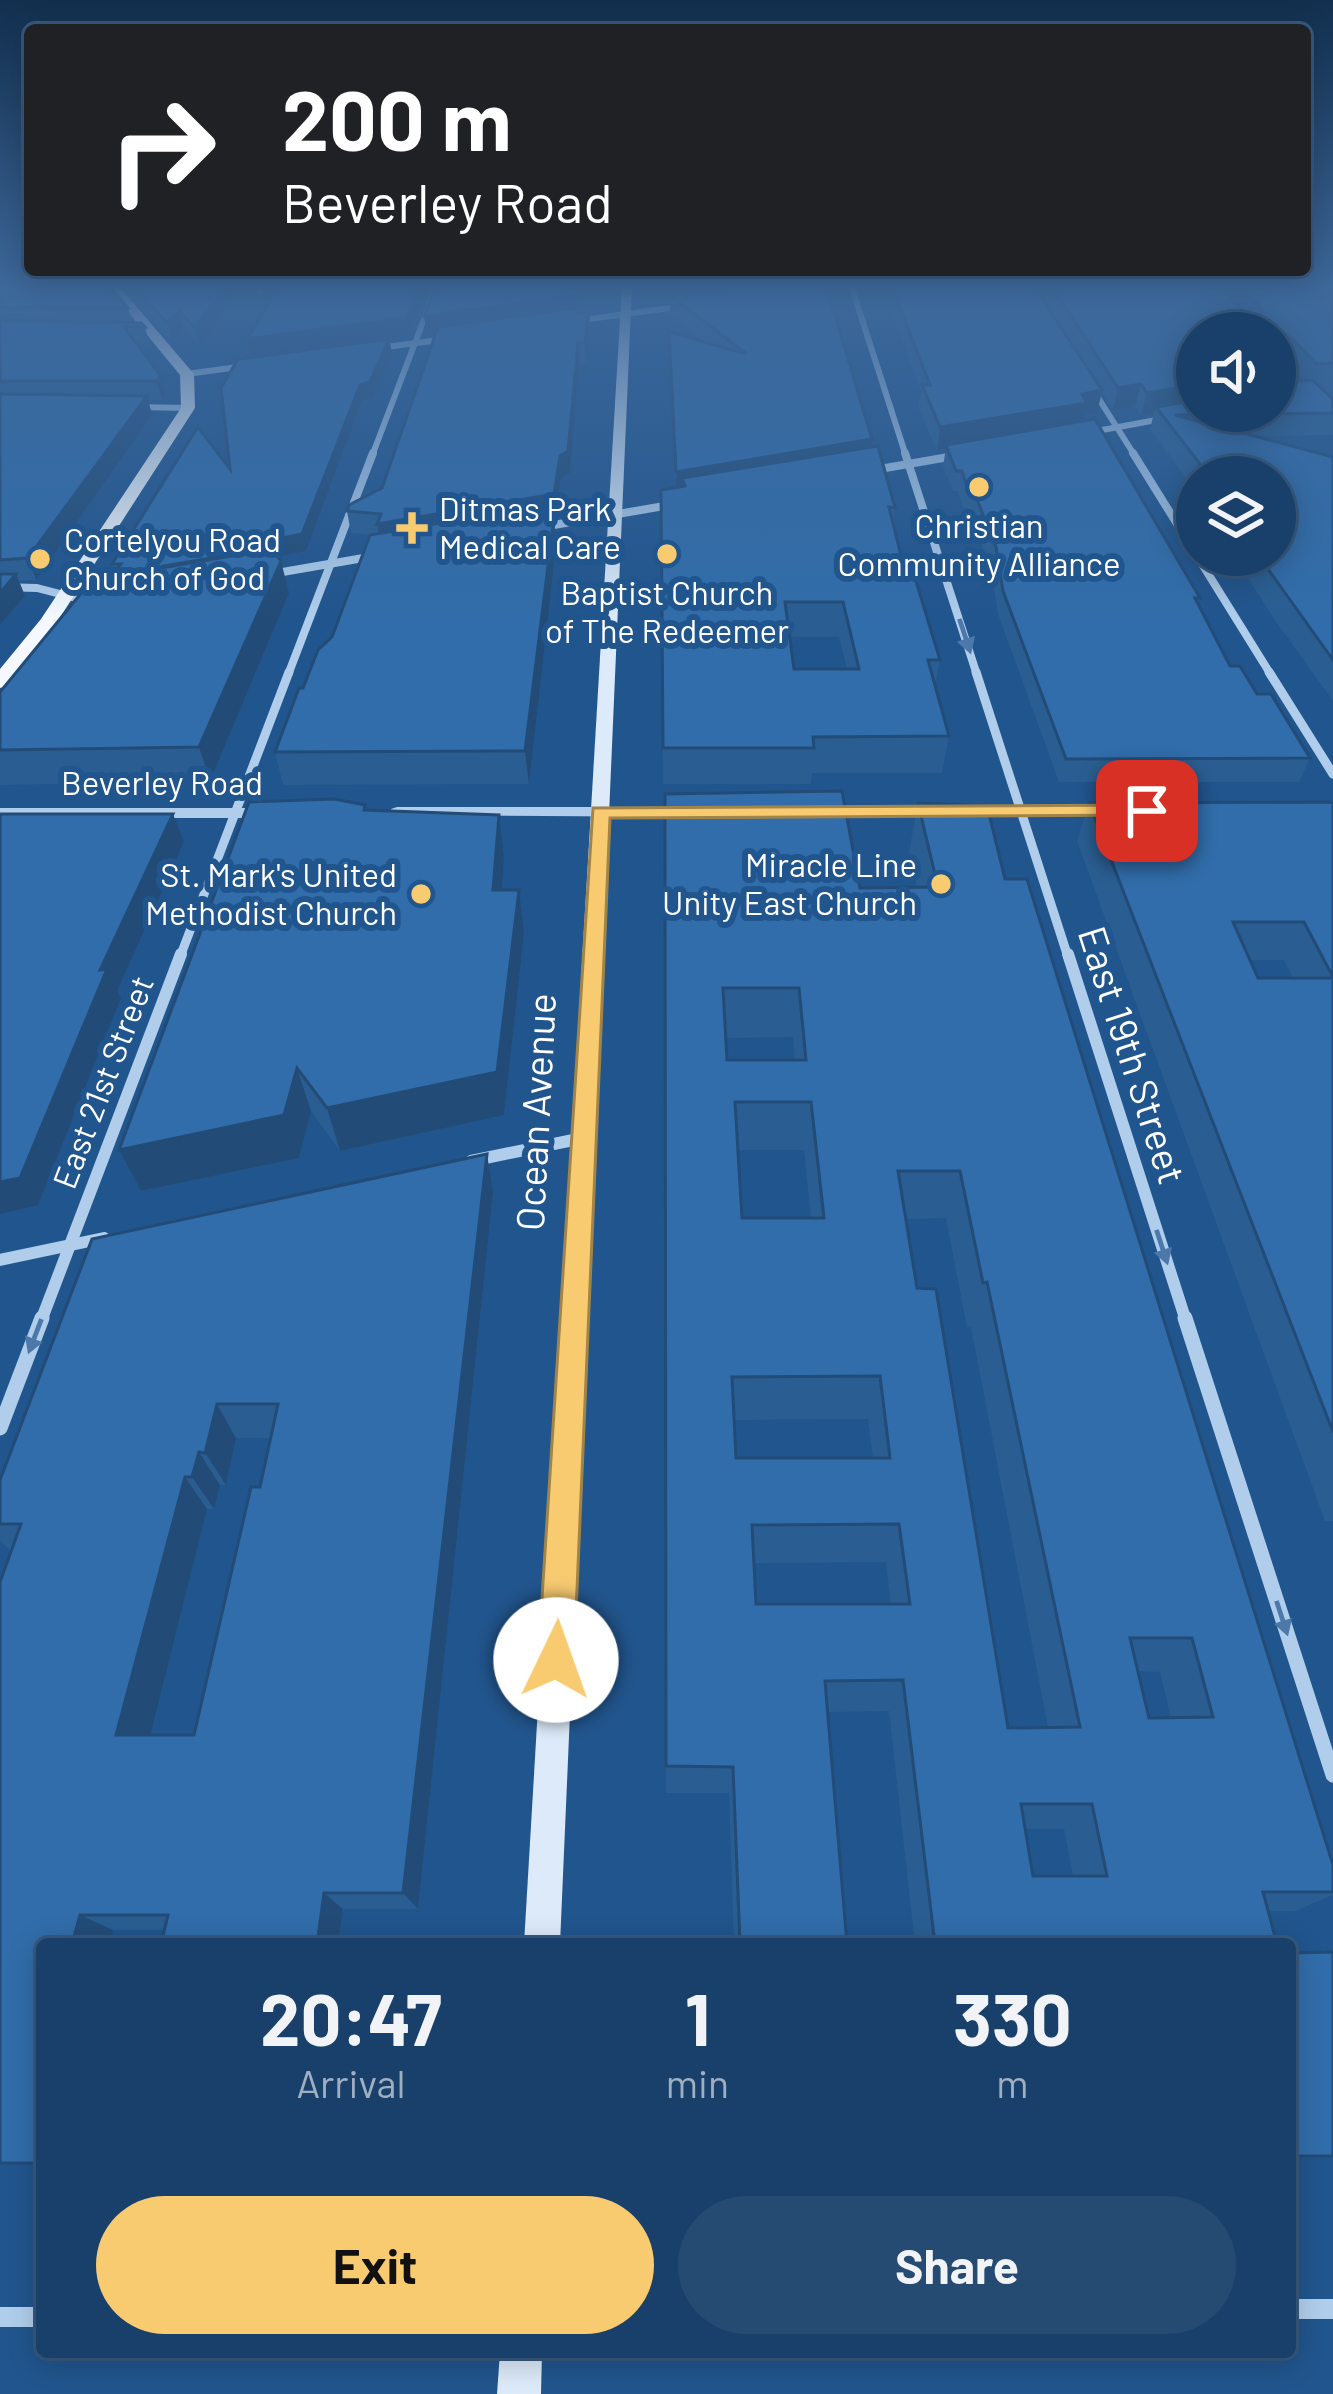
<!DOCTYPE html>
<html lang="en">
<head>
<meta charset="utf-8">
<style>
  body { margin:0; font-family:Barlow,sans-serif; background:#264b72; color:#f1f3f6; height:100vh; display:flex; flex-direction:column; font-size:45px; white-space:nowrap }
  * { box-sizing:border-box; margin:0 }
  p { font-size:39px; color:#9fafc1 }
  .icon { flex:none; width:66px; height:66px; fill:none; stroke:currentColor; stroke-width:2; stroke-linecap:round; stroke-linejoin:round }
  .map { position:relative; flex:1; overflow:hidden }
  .sheet { position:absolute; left:36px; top:1938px; width:1260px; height:420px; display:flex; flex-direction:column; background:#19406a; border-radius:12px; box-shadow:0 6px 30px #0003,0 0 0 3px #37597e }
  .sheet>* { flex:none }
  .top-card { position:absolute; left:24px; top:24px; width:1287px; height:252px; border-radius:12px; box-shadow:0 6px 30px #0003,0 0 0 3px #37597e; background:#202124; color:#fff; overflow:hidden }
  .tools { position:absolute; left:1176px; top:312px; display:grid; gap:24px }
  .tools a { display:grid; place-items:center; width:120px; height:120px; border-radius:50%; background:#19406a; box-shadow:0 6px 30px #0003,0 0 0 3px #37597e; font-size:60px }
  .pin { position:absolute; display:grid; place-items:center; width:102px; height:102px; color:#fff; margin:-51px; border-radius:24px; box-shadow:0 6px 18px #0006 }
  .me { position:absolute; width:132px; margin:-66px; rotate:3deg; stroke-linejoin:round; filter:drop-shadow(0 0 9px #0008) }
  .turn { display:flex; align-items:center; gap:42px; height:252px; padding:0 60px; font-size:54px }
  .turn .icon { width:156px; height:156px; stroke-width:2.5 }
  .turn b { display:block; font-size:84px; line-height:102px }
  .eta { display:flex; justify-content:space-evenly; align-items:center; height:204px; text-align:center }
  .eta b { font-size:72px; font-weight:700; line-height:84px }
  .primary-button { display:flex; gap:24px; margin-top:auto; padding:24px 60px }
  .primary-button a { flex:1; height:138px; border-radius:72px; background:#f8cb71; color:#111; font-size:48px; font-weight:700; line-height:138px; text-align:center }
  .primary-button a+a { background:#264b72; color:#f1f3f6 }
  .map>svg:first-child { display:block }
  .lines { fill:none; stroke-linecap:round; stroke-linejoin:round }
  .minor-far5 { stroke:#b0ceec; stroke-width:6 }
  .minor-far4 { stroke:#b0ceec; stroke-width:8 }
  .minor-far3 { stroke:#b0ceec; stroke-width:9 }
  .minor-far2 { stroke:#b0ceec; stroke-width:12 }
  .minor-far1 { stroke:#b0ceec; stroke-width:15 }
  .minor { stroke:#b0ceec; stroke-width:20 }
  .tertiary { fill:#b0ceec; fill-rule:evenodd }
  .secondary { fill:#dceaf9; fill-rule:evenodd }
  .primary { fill:#f5f9ff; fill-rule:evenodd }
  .wall { fill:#2a5e92; fill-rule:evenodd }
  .shaded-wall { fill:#224c77 }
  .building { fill:#316daa; stroke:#224c77; stroke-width:3; fill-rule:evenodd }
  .oneway { fill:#4c79aa }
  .route { fill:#f8cb71; stroke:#a18449; stroke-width:3 }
  .poi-dot { fill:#f8cb71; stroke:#21558d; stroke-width:4.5 }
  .labels { text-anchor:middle; stroke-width:12; stroke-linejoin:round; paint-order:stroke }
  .far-poi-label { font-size:33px; fill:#fff; stroke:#21558d; text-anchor:start }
  .far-street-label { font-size:33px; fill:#fff; stroke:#21558d }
  .street-label { font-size:39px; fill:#fff; stroke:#21558d }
</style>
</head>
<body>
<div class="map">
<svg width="1333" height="2394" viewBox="0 0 1333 2394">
  <rect width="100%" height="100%" fill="#21558d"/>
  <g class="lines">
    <g class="minor-far5">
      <polyline points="851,285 906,456"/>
      <polyline points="260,290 264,285"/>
      <polyline points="574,321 685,306"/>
      <polyline points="378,348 447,339"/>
      <polyline points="187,374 245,366"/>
      <polyline points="1092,388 1135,456"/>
      <polyline points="135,407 188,408"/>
      <polyline points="1086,433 1167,418"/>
      <polyline points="372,456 437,285"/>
      <polyline points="953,456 960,455"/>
    </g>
    <g class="minor-far4">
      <polyline points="905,453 977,675"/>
      <polyline points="1133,453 1271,675"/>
      <polyline points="868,471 960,455"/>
      <polyline points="542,527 676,504"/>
      <polyline points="271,574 375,556"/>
      <polyline points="0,587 37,588 91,602"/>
      <polyline points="288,675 373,453"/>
    </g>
    <g class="minor-far3">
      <polyline points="976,672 1068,957"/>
      <polyline points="1269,672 1333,774"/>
      <polyline points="180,957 289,672"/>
    </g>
    <g class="minor-far2">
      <polyline points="1068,954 1186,1321"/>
      <polyline points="471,1161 583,1138"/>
      <polyline points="0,1260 104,1238"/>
      <polyline points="41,1321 181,954"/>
    </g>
    <g class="minor-far1">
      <polyline points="1185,1318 1333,1775"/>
      <polyline points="0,1428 42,1318"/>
    </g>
    <g class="minor">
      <polyline points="1290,2309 1333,2309"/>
      <polyline points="0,2317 42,2317"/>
    </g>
    <g class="tertiary">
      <polygon points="817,806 1115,806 1123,811 1115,816 811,814 811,808"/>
      <polygon points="397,807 689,807 697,812 689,817 391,815 391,809"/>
      <polygon points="0,808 269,808 277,813 269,818 0,818"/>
    </g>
    <g class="secondary">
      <polygon points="622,285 632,285 560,1944 524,1944"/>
      <polygon points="500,2352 542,2352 541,2394 497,2394"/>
    </g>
    <polygon class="primary" points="106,285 118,285 194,374 195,408 57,622 7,686 0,688 0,669 41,619 181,408 180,375"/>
  </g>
  <g class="wall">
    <polygon points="0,285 128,308 132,322 145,327 150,345 137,345 166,395 162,400 148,400 152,415 36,580 19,581 25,596 0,625"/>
    <polygon points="122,285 243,285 200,346 184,329 172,341"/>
    <polygon points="280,285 429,285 410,336 383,339 389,339 392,353 373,397 362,401 306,551 278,557 289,593 210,781 0,785 0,692 113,576 115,572 112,564 230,469 251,357"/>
    <path d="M669 285 871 447 895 508 893 524 904 568 940 660 935 685 949 736 942 773H812L811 784H663L661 490 675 488 669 332 704 342 670 315ZM790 637H839L847 669H794Z"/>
    <path d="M883 285H1333V435L1254 436 1333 457V701L1275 620 1233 555H1275V477H1197V493L1150 429 1154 413 1141 415 1135 406 1113 410 1102 392 1097 412 1084 415 1083 421 1200 598 1198 605 1230 666 1257 694 1310 758 1299 782H1059L998 614 991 569 968 508H963L958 491H953L943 466 946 448 937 450 918 407 921 391 883 289ZM1197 333 1275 411H1197ZM1297 373 1305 381H1294Z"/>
    <polygon points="578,312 589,331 586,363 579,362 570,473 561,478 556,516 554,517 556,548 529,784 283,785 275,752 303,688 332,637 370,535 351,533 347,511 382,488 436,332 427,333 424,316 581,312"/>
    <path d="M665 794 860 888 917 887 909 852 918 803 1005 879 1333 1865V1895L1295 1911H1268L1277 1944H915L889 1711 828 1712 847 1944H734L729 1793H666ZM793 1037 795 1060H727L726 1038ZM738 1150H804L811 1218H742ZM946 1218 967 1328 971 1327 1048 1727 1008 1728 917 1288 906 1219ZM868 1419 873 1458H736L734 1420ZM886 1562 891 1604H756L754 1563ZM1138 1671 1160 1672 1171 1718H1149ZM1025 1829H1064L1073 1876H1033Z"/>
    <path d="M1333 802V1521H1325L1077 841 1089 803ZM1250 960H1284L1293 978H1258Z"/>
    <polygon points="366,810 504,858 502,890 524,934 504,1115 340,1151 311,1111 299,1158 141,1191 119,1150"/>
    <path d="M493 1193 418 1909H343L338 1944H161L164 1930H113L42 1944V2164H0V1582L11 1551 0 1541V1480ZM236 1438H270L260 1487 194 1735H151L207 1509H214L220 1485H226Z"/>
  </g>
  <g class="shaded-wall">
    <polygon points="227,285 243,285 200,346 195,328"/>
    <polygon points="420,285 429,285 410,336 251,358 247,339"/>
    <polygon points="584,285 581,312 427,333 424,316"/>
    <polygon points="684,285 778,285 670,295 669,300 669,287"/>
    <polygon points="180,311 184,329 172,341 167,323"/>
    <polygon points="589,312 589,331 586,363 585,343"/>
    <polygon points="1286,333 1280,354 1275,355 1276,335"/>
    <polygon points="389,339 392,353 373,397 362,401 306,551 267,559 112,575 259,543"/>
    <polygon points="578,343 579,362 570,473 561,478 556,516 381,547 377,524"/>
    <polygon points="1299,367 1292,388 1275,392 1278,371"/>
    <polygon points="161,376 166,395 162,400 157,381"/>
    <polygon points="1141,384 1135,406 1113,410 1118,388"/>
    <polygon points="1197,385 1197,405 1156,407 1154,413 1141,415 1147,393"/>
    <polygon points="1102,390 1097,412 1084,415 1082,425 946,445 946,448 937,450 940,427"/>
    <polygon points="147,396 152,415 36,580 28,558"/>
    <polygon points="872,439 869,462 682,478 682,494 675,495 676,472"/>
    <polygon points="554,518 556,548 529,784 525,751"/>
    <polygon points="281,561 289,593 210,781 199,747"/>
    <polygon points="16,574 25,596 0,625 0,593"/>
    <polygon points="173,814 184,842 117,991 121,998 38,1205 0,1214 0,1182"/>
    <polygon points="499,815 504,858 499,934 493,890"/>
    <polygon points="519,890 524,934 504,1115 340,1151 327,1108"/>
    <polygon points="297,1068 311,1111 299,1158 141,1191 119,1150"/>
    <polygon points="487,1154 493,1193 418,1909 403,1893"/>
    <polygon points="217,1404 236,1438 226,1485 205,1453"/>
    <polygon points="199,1452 220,1485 214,1509 192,1477"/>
    <polygon points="185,1477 207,1509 145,1758 116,1735"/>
    <polygon points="324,1893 343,1909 338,1944 317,1944"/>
    <polygon points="80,1915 113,1930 109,1944 72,1944"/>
  </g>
  <g class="building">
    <polygon points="0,285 109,285 128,308 0,307"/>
    <polygon points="132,285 227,285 195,328 180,311 167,323"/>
    <polygon points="280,285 420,285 407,318 247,339"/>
    <polygon points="436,285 581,285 580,295 424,316"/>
    <polygon points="744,285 826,285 872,439 676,472 669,332 747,354 670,295"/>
    <polygon points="891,285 1033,285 1102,390 1082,394 1087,403 940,427 922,385 930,385"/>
    <polygon points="1051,285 1218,285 1250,318 1260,319 1262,309 1238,285 1333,285 1333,363 1317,364 1286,333 1276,335 1276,343 1299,367 1278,371 1277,383 1312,380 1333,399 1333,413 1175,415 1333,457 1333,660 1258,555 1275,555 1275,477 1210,477 1156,407 1197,400 1197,411 1275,411 1275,333 1197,333 1197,385 1147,393 1141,384 1118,388"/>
    <polygon points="578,308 577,314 589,312 585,343 578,343 568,451 560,456 554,494 377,524 381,514 347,511 349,505 382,488 438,327"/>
    <polygon points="0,320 141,323 145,327 124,327 161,376 157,381 0,381"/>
    <polygon points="389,339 370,382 360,385 302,534 259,543 264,549 112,575 121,564 112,564 198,427 230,469 221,388 238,359"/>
    <polygon points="0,394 147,396 28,558 0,560"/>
    <polygon points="1095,419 1200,598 1195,598 1230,666 1240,666 1257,694 1271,694 1310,758 1066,759 1003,591 996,547 972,487 967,487 962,471 956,471 946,445"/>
    <path d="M878 446 895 508 889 507 904 568H912L940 660H928L949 736 813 737 814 748H663L661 490 685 486 682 478ZM785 602H843L859 669H794Z"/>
    <polygon points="551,504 554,518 525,751 275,752 299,688 303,688 318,650 332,637 370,535"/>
    <polygon points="272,549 281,561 199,747 0,750 0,692 92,580"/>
    <polygon points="0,574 16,574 0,593"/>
    <path d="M842 791 860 888 938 887 918 803 987 806 1005 879H1027L1333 1865V1892H1263L1277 1944H935L903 1680 825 1681 847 1944H740L733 1767 666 1766 665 794ZM723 988H799L806 1060H727ZM735 1102H811L824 1218H742ZM898 1171H960L983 1283 987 1282 1080 1727 1008 1728 936 1289 917 1288ZM880 1376 890 1458H736L732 1377ZM899 1524 910 1604H756L752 1525ZM1130 1638H1192L1213 1717 1149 1718ZM1021 1804H1092L1107 1876H1033Z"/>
    <polygon points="334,799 365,805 364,810 499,815 493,890 519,890 497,1072 327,1108 297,1068 284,1115 119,1150 249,802"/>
    <polygon points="1333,802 1333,977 1304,922 1233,922 1258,978 1333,978 1333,1432 1089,803"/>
    <polygon points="0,814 173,814 100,970 107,969 20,1178 0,1182"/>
    <path d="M487 1154 403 1893H324L317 1944H161L168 1915H80L72 1944H42V2163H0V1582L21 1524H0V1480L92 1239ZM217 1404H278L260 1487H251L194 1735H116L185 1477H192L199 1452 205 1453Z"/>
    <polygon points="1333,1952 1333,2156 1290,2156 1290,1953"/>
  </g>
  <defs><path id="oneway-solid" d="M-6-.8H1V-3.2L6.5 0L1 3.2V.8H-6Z" transform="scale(3)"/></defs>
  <g class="oneway">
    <use href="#oneway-solid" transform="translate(965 636) rotate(72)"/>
    <use href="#oneway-solid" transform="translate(1162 1247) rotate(72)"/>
    <use href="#oneway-solid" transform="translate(35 1336) rotate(111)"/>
    <use href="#oneway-solid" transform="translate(1282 1618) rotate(72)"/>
  </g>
  <linearGradient id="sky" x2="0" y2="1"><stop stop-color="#122f4e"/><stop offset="0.46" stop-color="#3d689a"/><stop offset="1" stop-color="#3d689a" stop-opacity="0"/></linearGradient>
  <rect width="1333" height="620" fill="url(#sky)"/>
  <polygon class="route" points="1147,805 1154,806 1154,815 610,818 574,1660 569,1672 556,1677 543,1672 538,1660 593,808"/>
  <g class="poi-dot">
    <circle cx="979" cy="487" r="12"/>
    <path d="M406 510h12v12h12v12h-12v12h-12v-12h-12v-12h12z"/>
    <circle cx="667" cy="554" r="12"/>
    <circle cx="40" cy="559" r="12"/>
    <circle cx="941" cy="884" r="12"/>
    <circle cx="421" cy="894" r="12"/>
  </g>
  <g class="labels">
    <g class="far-poi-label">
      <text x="439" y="521">Ditmas Park<tspan x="439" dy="38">Medical Care</tspan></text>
      <text x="979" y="538" text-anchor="middle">Christian<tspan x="979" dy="38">Community Alliance</tspan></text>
      <text x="64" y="552">Cortelyou Road<tspan x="64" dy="38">Church of God</tspan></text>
      <text x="667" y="605" text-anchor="middle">Baptist Church<tspan x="667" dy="38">of The Redeemer</tspan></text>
      <text x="917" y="877" text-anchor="end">Miracle Line<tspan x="917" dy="38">Unity East Church</tspan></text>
      <text x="397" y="887" text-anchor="end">St. Mark's United<tspan x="397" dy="38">Methodist Church</tspan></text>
    </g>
    <g class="far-street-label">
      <text x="162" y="795">Beverley Road</text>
      <text transform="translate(103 1082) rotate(-69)" y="12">East 21st Street</text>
    </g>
    <g class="street-label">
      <text transform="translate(1132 1055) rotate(72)" y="14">East 19th Street</text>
      <text transform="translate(536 1112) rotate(-87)" y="14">Ocean Avenue</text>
    </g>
  </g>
</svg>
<div class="tools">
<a><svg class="icon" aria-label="sound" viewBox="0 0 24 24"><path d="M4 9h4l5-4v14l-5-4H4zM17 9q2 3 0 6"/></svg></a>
<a><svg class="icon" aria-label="layers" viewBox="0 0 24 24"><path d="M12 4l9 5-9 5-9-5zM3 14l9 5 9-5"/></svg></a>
</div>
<div class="pin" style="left:1147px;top:811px;background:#d93025"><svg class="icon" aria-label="arrive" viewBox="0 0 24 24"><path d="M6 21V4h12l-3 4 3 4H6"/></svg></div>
<svg class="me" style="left:556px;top:1660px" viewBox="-20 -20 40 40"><circle r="19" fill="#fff"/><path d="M0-13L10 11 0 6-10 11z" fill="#f8cb71"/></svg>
<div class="top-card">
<div class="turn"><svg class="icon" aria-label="right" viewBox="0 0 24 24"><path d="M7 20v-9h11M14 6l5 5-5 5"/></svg><div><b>200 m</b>Beverley Road</div></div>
</div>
<section class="sheet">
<div class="eta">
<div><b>20:47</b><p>Arrival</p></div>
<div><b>1</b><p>min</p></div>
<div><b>330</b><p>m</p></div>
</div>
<div class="primary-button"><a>Exit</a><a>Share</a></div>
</section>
</div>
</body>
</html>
